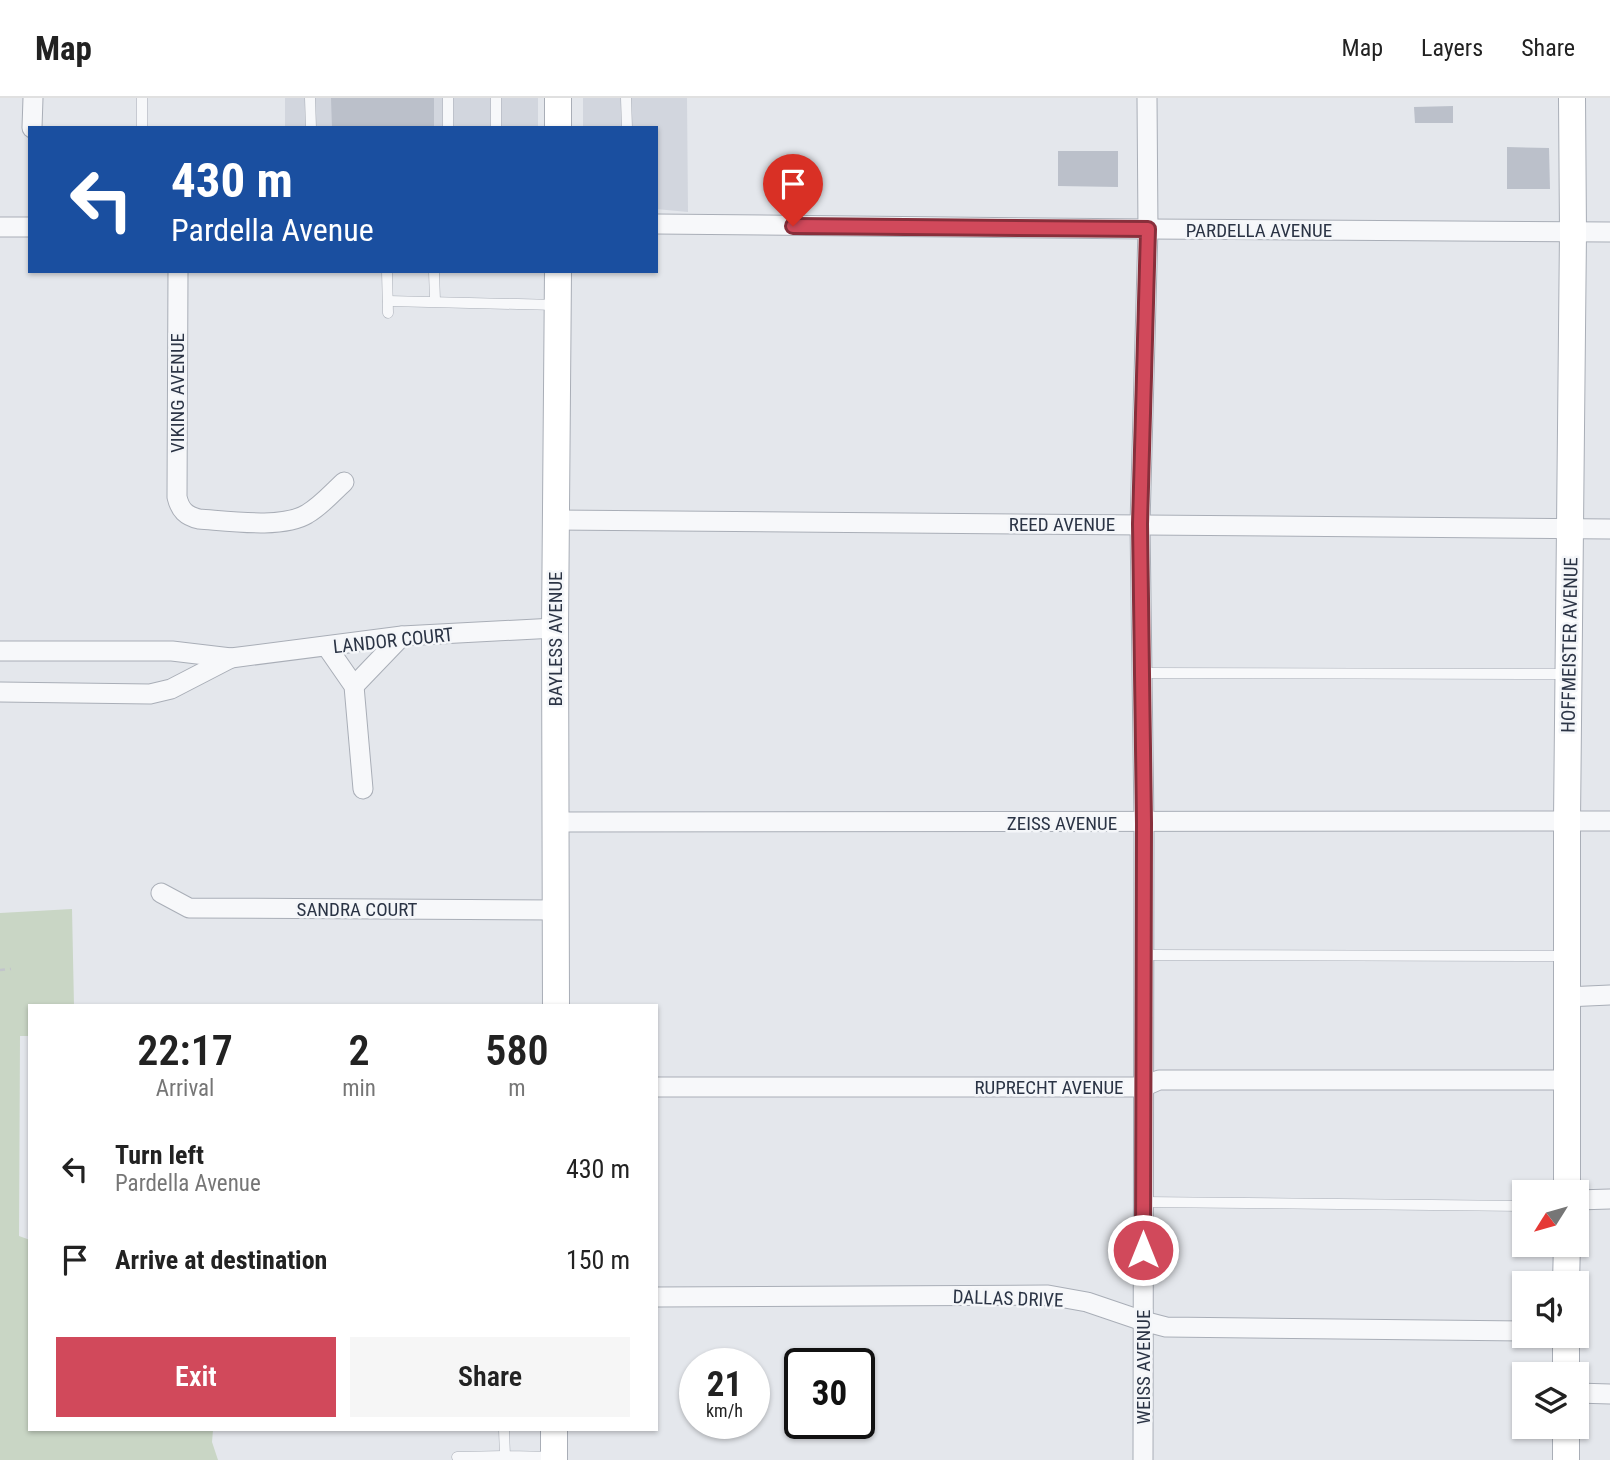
<!DOCTYPE html>
<html lang="en">
<head>
<meta charset="utf-8">
<style>
  body { margin:0; font-family:"Roboto Condensed",sans-serif; background:#f6f6f6; color:#222; height:100vh; display:flex; flex-direction:column; font-size:26px; white-space:nowrap }
  * { box-sizing:border-box; margin:0 }
  p { font-size:23px; color:#767676 }
  .icon { flex:none; width:38px; height:38px; fill:none; stroke:currentColor; stroke-width:2; stroke-linecap:round; stroke-linejoin:round }
  .map { position:relative; flex:1; overflow:hidden }
  .side { position:absolute; left:28px; top:906px; width:630px; height:427px; display:flex; flex-direction:column; background:#fff; border-radius:0px; box-shadow:0 2px 5px #0004 }
  .side>* { flex:none }
  .top-card { position:absolute; left:28px; top:28px; width:630px; height:147px; border-radius:0px; box-shadow:0 2px 5px #0004; background:#1a4fa0; color:#fff; overflow:hidden }
  .needle { width:46px; rotate:233deg }
  .controls { position:absolute; left:1512px; top:1082px; display:grid; gap:14px }
  .controls a { display:grid; place-items:center; width:77px; height:77px; border-radius:0px; background:#fff; box-shadow:0 2px 5px #0004; font-size:35px }
  .speed { position:absolute; left:679px; top:1250px; display:flex; gap:14px; font-size:35px; font-weight:700; text-align:center }
  .speed>* { display:grid; place-content:center; width:91px; height:91px; border-radius:50%; background:#fff; box-shadow:0 2px 5px #0004; line-height:1 }
  .speed small { font-size:18px; font-weight:400 }
  .speed .limit { border:4px solid #111; border-radius:10px; background:#fff; color:#111 }
  .pin { position:absolute; display:grid; place-items:center; width:60px; height:60px; color:#fff; margin:-72px -30px; border-radius:50% 50% 50% 0; rotate:-45deg; box-shadow:0 0 7px #0007 }
  .pin .icon { rotate:45deg }
  .me { position:absolute; width:77px; margin:-38px; rotate:0deg; stroke-linejoin:round; filter:drop-shadow(0 0 5px #0008) }
  .turn { display:flex; align-items:center; gap:24px; height:147px; padding:0 28px; font-size:32px }
  .turn .icon { width:91px; height:91px; stroke-width:2.5 }
  .turn b { display:block; font-size:49px; line-height:60px }
  .eta { display:flex; justify-content:space-evenly; align-items:center; height:119px; text-align:center }
  .eta b { font-size:42px; font-weight:600; line-height:49px }
  .action { display:flex; gap:14px; margin-top:auto; padding:14px 28px }
  .action a { flex:1; height:80px; border-radius:0px; background:#d1495b; color:#fff; font-size:28px; font-weight:600; line-height:80px; text-align:center }
  .action a+a { background:#f6f6f6; color:#222 }
  ul { padding:0; list-style:none }
  li { display:flex; align-items:center; gap:21px; height:91px; padding:0 28px }
  li div { flex:1 }
  li b { display:block; font-size:26px }
  li em { font-style:normal }
  header { display:flex; align-items:center; gap:42px; box-sizing:border-box; height:98px; padding:0 35px; background:#fff; border-bottom:2px solid #e0e0e0 }
  header strong { font-size:33px }
  nav { display:flex; gap:38px; margin-inline-start:auto; font-size:24px }
  .map>svg:first-child { display:block }
  .built { fill:#d2d6de }
  .green { fill:#c9d6c5 }
  .building { fill:#bbc0ca }
  .lines { fill:none; stroke-linecap:round; stroke-linejoin:round }
  .lane-casing { stroke:#a9aeb7; stroke-width:11 }
  .street-casing { stroke:#a9aeb7; stroke-width:21 }
  .secondary-casing { stroke:#a9aeb7; stroke-width:28 }
  .path { stroke:#c2c5cb; stroke-width:2.5; stroke-dasharray:5 5; stroke-linecap:butt }
  .lane { stroke:#f7f8fa; stroke-width:10 }
  .street { stroke:#f7f8fa; stroke-width:19 }
  .secondary { stroke:#fff; stroke-width:26 }
  .route-casing { stroke:#882f3b; stroke-width:18 }
  .route { stroke:#d1495b; stroke-width:12 }
  .labels { text-anchor:middle; stroke-width:5; stroke-linejoin:round; paint-order:stroke }
  .street-label { font-size:19px; fill:#2b3445; stroke:#f4f6f9 }
</style>
</head>
<body>
<header>
<strong>Map</strong>
<nav><a>Map</a><a>Layers</a><a>Share</a></nav>
</header>
<div class="map">
<svg width="1610" height="1362" viewBox="0 0 1610 1362">
  <rect width="100%" height="100%" fill="#e4e7ec"/>
  <g class="built">
    <rect x="285" y="0" width="253" height="30"/>
    <polygon points="583,0 687,0 688,114 656,111 656,30 583,30"/>
  </g>
  <polygon class="green" points="72,811 74,908 30,908 30,938 20,938 19,1138 30,1142 30,1332 213,1332 212,1344 218,1362 0,1362 0,815"/>
  <g class="building">
    <polygon points="331,0 434,0 434,30 332,30"/>
    <polygon points="1453,8 1453,25 1415,25 1414,9"/>
    <polygon points="1507,49 1549,50 1550,91 1507,91"/>
    <polygon points="1058,53 1118,53 1118,89 1058,88"/>
  </g>
  <g class="lines">
    <g class="lane-casing">
      <g id="lane">
        <polyline points="310,0 311,30"/>
        <polyline points="496,0 496,30"/>
        <polyline points="626,0 627,30"/>
        <polyline points="142,30 142,0"/>
        <polyline points="448,30 448,0"/>
        <polyline points="387,173 388,215"/>
        <polyline points="434,173 435,203"/>
        <polyline points="388,203 557,207"/>
        <polyline points="1141,575 1565,576"/>
        <polyline points="1144,857 1567,858"/>
        <polyline points="1143,1104 1524,1108"/>
        <polyline points="504,1332 505,1358 553,1359"/>
        <polyline points="457,1359 505,1358"/>
      </g>
    </g>
    <g class="street-casing">
      <g id="street">
        <polyline points="32,30 33,0"/>
        <polyline points="656,126 1148,131 1610,134"/>
        <polyline points="0,129 30,129"/>
        <path d="M178 173 177 399C180 412 186 418 199 421 228 423 283 431 307 416 321 408 332 395 344 384"/>
        <polyline points="555,422 1610,431"/>
        <polyline points="327,549 354,588 363,691"/>
        <polyline points="0,553 172,553 231,560 402,538 555,530"/>
        <polyline points="354,588 402,538"/>
        <polyline points="0,594 150,596 171,591 231,560"/>
        <polyline points="556,724 1610,723"/>
        <polyline points="161,795 189,810 556,812"/>
        <polyline points="1566,899 1610,897"/>
        <polyline points="656,989 1143,989 1159,982 1567,982"/>
        <polyline points="1577,1102 1610,1101"/>
        <polyline points="656,1199 1048,1197 1087,1204 1143,1223 1166,1229 1524,1233"/>
        <polyline points="1577,1295 1610,1296"/>
        <polyline points="1143,1362 1144,725 1140,426 1148,131 1147,0"/>
      </g>
    </g>
    <g class="secondary-casing">
      <g id="secondary">
        <polyline points="558,0 558,30"/>
        <polyline points="556,908 555,530 558,173"/>
        <polyline points="1567,1094 1567,723 1573,134 1572,0"/>
        <polyline points="1566,1185 1567,1146"/>
        <polyline points="1566,1237 1566,1276"/>
        <polyline points="554,1362 554,1332"/>
        <polyline points="1566,1362 1566,1328"/>
      </g>
    </g>
    <polyline class="path" points="0,872 11,871"/>
    <use href="#lane" class="lane"/>
    <use href="#street" class="street"/>
    <use href="#secondary" class="secondary"/>
  </g>
  <g class="lines">
    <g class="route-casing">
      <polyline id="route" points="793,128 1148,131 1140,426 1144,725 1143,1152"/>
    </g>
    <use href="#route" class="route"/>
  </g>
  <g class="labels">
    <g class="street-label">
      <text x="1259" y="139">PARDELLA AVENUE</text>
      <text transform="translate(177 295) rotate(-90)" y="7">VIKING AVENUE</text>
      <text x="1062" y="433">REED AVENUE</text>
      <text transform="translate(555 541) rotate(-90)" y="7">BAYLESS AVENUE</text>
      <text transform="translate(393 542) rotate(-6)" y="7">LANDOR COURT</text>
      <text transform="translate(1569 547) rotate(-89)" y="7">HOFFMEISTER AVENUE</text>
      <text x="1062" y="732">ZEISS AVENUE</text>
      <text x="357" y="818">SANDRA COURT</text>
      <text x="1049" y="996">RUPRECHT AVENUE</text>
      <text transform="translate(1008 1200) rotate(2)" y="7">DALLAS DRIVE</text>
      <text transform="translate(1143 1269) rotate(-90)" y="7">WEISS AVENUE</text>
    </g>
  </g>
</svg>
<div class="controls">
<a><svg class="needle" viewBox="-14 -14 28 28"><path d="M0-13l5 13h-10z" fill="#e53935"/><path d="M0 13l5-13h-10z" fill="#767676"/></svg></a>
<a><svg class="icon" aria-label="sound" viewBox="0 0 24 24"><path d="M4 9h4l5-4v14l-5-4H4zM17 9q2 3 0 6"/></svg></a>
<a><svg class="icon" aria-label="layers" viewBox="0 0 24 24"><path d="M12 4l9 5-9 5-9-5zM3 14l9 5 9-5"/></svg></a>
</div>
<div class="speed"><div>21<small>km/h</small></div><div class="limit">30</div></div>
<div class="pin" style="left:793px;top:128px;background:#d93025"><svg class="icon" aria-label="arrive" viewBox="0 0 24 24"><path d="M6 21V4h12l-3 4 3 4H6"/></svg></div>
<svg class="me" style="left:1143px;top:1152px" viewBox="-20 -20 40 40"><circle r="17" fill="#d1495b" stroke="#fff" stroke-width="3"/><path d="M0-11L8 9 0 5-8 9z" fill="#fff"/></svg>
<div class="top-card">
<div class="turn"><svg class="icon" aria-label="left" viewBox="0 0 24 24"><path d="M17 20v-9H6M10 6l-5 5 5 5"/></svg><div><b>430 m</b>Pardella Avenue</div></div>
</div>
<section class="side">
<div class="eta">
<div><b>22:17</b><p>Arrival</p></div>
<div><b>2</b><p>min</p></div>
<div><b>580</b><p>m</p></div>
</div>
<ul>
<li><svg class="icon" aria-label="left" viewBox="0 0 24 24"><path d="M17 20v-9H6M10 6l-5 5 5 5"/></svg><div><b>Turn left</b><p>Pardella Avenue</p></div><em>430 m</em></li>
<li><svg class="icon" aria-label="arrive" viewBox="0 0 24 24"><path d="M6 21V4h12l-3 4 3 4H6"/></svg><div><b>Arrive at destination</b></div><em>150 m</em></li>
</ul>
<div class="action"><a>Exit</a><a>Share</a></div>
</section>
</div>
</body>
</html>
